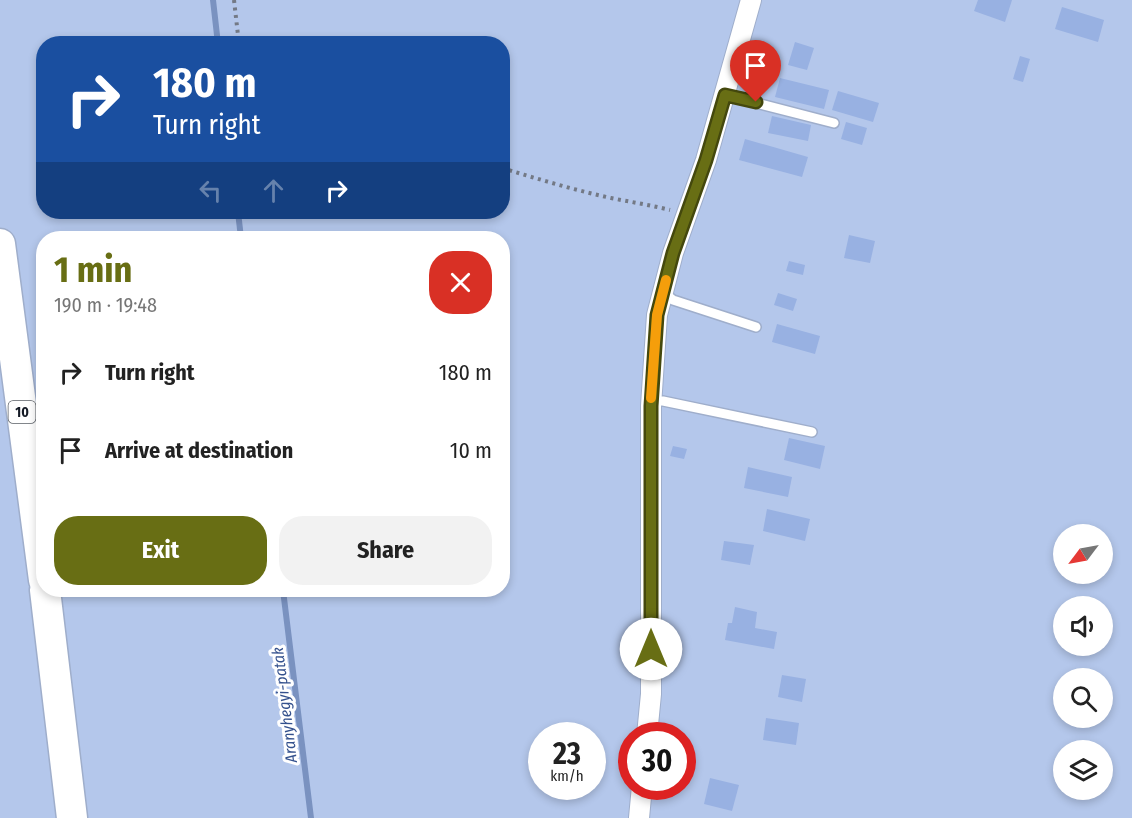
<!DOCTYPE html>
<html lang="en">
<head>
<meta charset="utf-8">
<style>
  body { margin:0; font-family:"Fira Sans Condensed",sans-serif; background:#f2f2f2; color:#222; height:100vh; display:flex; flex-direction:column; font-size:22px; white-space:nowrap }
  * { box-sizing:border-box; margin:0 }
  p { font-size:20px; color:#767676 }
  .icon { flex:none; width:33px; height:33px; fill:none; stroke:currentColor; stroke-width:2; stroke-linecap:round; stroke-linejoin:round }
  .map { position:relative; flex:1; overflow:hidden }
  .panel { position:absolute; left:36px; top:231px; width:474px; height:366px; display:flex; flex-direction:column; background:#fff; border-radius:24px; box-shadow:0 3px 9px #0003 }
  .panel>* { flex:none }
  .top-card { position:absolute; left:36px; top:36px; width:474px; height:183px; border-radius:24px; box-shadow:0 3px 9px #0003; background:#1a4fa0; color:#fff; overflow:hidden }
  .needle { width:39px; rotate:238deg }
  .tools { position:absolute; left:1053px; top:524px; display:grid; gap:12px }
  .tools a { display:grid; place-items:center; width:60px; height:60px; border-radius:50%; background:#fff; box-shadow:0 3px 9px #0003; font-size:30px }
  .speed { position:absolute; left:528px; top:722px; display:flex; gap:12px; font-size:30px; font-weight:700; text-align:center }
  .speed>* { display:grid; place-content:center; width:78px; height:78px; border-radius:50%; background:#fff; box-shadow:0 3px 9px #0003; line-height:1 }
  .speed small { font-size:15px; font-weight:400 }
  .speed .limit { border:9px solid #d22; background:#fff; color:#111 }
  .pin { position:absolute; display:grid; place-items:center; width:51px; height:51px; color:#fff; margin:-62px -26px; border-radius:50% 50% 50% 0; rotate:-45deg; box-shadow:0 0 6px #0007 }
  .pin .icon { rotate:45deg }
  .me { position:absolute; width:66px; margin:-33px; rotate:0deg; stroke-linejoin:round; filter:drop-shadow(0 0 4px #0008) }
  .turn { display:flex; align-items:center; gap:21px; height:126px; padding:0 18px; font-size:27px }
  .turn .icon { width:78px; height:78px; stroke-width:2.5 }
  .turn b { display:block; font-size:42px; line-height:51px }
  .lanes { display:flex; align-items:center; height:57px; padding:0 18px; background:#0003; justify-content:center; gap:30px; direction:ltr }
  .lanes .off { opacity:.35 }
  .round { display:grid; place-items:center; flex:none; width:63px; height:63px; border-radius:24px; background:#f2f2f2 }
  .summary { display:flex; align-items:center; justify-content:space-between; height:102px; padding:0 18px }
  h1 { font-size:36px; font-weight:700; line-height:45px; color:#686e14 }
  .cta { display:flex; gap:12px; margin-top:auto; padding:12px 18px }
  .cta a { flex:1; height:69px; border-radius:24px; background:#686e14; color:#fff; font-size:24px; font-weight:700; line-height:69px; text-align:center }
  .cta a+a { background:#f2f2f2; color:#222 }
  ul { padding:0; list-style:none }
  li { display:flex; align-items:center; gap:18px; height:78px; padding:0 18px }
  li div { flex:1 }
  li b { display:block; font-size:22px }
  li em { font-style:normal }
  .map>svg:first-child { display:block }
  .green { fill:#b4c7eb; fill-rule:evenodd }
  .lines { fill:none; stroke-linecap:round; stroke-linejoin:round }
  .stream { stroke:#7a92c0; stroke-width:6 }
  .building { fill:#98b1e2 }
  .service-casing { stroke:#9faecb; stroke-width:12 }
  .minor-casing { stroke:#9faecb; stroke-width:22 }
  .primary-casing { stroke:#9faecb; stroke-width:33 }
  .path { stroke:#737985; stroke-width:4; stroke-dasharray:3 4.5; stroke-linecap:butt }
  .service { stroke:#fff; stroke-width:9 }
  .minor { stroke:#fff; stroke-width:20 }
  .primary { stroke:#fff; stroke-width:30 }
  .route-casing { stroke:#44480d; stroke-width:15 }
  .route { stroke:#686e14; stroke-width:10 }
  .slow { stroke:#f59e0b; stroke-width:10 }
  .labels { text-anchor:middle; stroke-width:6; stroke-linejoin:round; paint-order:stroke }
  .shield { fill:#fff; stroke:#5a5f66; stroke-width:1.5 }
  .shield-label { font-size:14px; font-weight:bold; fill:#141a25 }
  .water-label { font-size:16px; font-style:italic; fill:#34518d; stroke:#fff }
</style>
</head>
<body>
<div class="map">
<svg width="1132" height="818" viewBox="0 0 1132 818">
  <rect width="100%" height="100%" fill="#e6edf9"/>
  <path class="green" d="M0 0H1132V818H0ZM44 44H502V212H44ZM44 238H502V590H44ZM1064 534H1102V573H1064ZM1064 606H1102V645H1064ZM1064 678H1102V717H1064ZM542 735H592V786H542ZM632 735H682V786H632ZM1064 750H1102V789H1064Z"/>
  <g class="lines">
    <g class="stream">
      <polyline points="213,0 218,44"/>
      <polyline points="238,212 241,238"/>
      <polyline points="283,590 311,818"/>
    </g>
  </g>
  <g class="building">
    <polygon points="978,0 1012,0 1005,22 974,11"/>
    <polygon points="1062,7 1104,20 1098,42 1055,29"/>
    <polygon points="795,42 814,48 807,70 788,65"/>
    <polygon points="1020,56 1030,59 1023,82 1013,79"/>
    <polygon points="780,78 829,90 824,109 775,97"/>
    <polygon points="838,91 879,103 873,122 832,110"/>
    <polygon points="772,116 811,125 808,141 768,133"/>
    <polygon points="846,122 867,128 862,145 841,139"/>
    <polygon points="745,139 808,157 802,177 739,160"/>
    <polygon points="849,235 875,241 870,263 844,258"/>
    <polygon points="789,261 805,265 803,275 786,271"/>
    <polygon points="778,293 797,299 793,311 774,305"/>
    <polygon points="777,324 820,336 815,354 772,342"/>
    <polygon points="789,438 825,446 820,469 784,460"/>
    <polygon points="673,446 687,449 684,459 670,456"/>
    <polygon points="748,467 792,477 788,497 744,488"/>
    <polygon points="767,509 810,519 805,541 763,531"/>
    <polygon points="724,541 754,545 750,565 721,560"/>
    <polygon points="735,607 757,612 755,628 777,632 774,649 725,640 728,623 732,623"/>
    <polygon points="782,675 806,679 802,702 778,697"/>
    <polygon points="766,718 799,723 796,745 763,740"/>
    <polygon points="710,778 739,785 732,811 704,804"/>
  </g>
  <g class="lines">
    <g class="service-casing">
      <g id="service">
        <polyline points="725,95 834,123"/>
        <polyline points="663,292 673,300 756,327"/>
        <polyline points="651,401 663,401 812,432"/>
      </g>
    </g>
    <g class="minor-casing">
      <g id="minor">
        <polyline points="647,735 651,694 651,406 657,315 673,253 706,160 751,0"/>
        <polyline points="639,818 642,786"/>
      </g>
    </g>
    <g class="primary-casing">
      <g id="primary">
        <polyline points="0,244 44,580"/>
        <polyline points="45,590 72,818"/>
      </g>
    </g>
    <g class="path">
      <polyline points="234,0 239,44"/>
      <path d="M502 168C538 179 574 190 611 198 631 202 650 205 670 210"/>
    </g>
    <use href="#service" class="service"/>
    <use href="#minor" class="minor"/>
    <use href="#primary" class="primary"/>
  </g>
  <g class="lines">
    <g class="route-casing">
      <polyline id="route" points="651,649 651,406 657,315 673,253 706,160 725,95 756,102"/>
    </g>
    <use href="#route" class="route"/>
    <polyline class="slow" points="651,398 657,315 666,280"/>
  </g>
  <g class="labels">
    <rect class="shield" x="8.5" y="401" width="27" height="22" rx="4.5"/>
    <g class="shield-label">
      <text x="22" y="417">10</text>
    </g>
    <g class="water-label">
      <text transform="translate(284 705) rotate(-97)" y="6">Aranyhegyi-patak</text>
    </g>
  </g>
</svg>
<div class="tools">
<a><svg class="needle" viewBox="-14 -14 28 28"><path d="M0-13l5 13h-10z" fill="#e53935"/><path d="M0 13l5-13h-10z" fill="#767676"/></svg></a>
<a><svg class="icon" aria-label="sound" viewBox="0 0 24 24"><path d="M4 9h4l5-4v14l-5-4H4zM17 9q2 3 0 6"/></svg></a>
<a><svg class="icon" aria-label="search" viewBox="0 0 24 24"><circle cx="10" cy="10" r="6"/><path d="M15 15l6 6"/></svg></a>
<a><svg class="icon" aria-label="layers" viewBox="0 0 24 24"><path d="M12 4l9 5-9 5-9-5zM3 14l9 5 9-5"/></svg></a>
</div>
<div class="speed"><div>23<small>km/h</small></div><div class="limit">30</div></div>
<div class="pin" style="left:756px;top:102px;background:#d93025"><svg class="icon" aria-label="arrive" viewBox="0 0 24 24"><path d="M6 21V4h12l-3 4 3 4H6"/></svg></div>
<svg class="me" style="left:651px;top:649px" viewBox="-20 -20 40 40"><circle r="19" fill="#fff"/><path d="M0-13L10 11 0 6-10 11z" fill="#686e14"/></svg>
<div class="top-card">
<div class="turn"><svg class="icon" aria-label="right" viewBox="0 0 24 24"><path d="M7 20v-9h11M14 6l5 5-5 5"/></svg><div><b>180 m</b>Turn right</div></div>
<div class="lanes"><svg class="icon off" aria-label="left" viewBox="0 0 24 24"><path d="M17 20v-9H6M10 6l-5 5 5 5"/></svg><svg class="icon off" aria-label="ahead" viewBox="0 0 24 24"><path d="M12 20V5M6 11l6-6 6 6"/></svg><svg class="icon" aria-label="right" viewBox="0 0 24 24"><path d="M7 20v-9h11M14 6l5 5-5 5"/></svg></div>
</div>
<section class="panel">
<div class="summary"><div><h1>1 min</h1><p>190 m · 19:48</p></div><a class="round" style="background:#d93025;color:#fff"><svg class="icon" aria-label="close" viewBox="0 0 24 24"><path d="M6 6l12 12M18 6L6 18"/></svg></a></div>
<ul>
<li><svg class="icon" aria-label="right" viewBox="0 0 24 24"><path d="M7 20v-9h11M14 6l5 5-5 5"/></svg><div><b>Turn right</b></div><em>180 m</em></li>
<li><svg class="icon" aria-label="arrive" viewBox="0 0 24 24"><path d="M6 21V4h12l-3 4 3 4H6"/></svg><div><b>Arrive at destination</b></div><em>10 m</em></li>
</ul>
<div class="cta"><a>Exit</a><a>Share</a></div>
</section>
</div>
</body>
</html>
